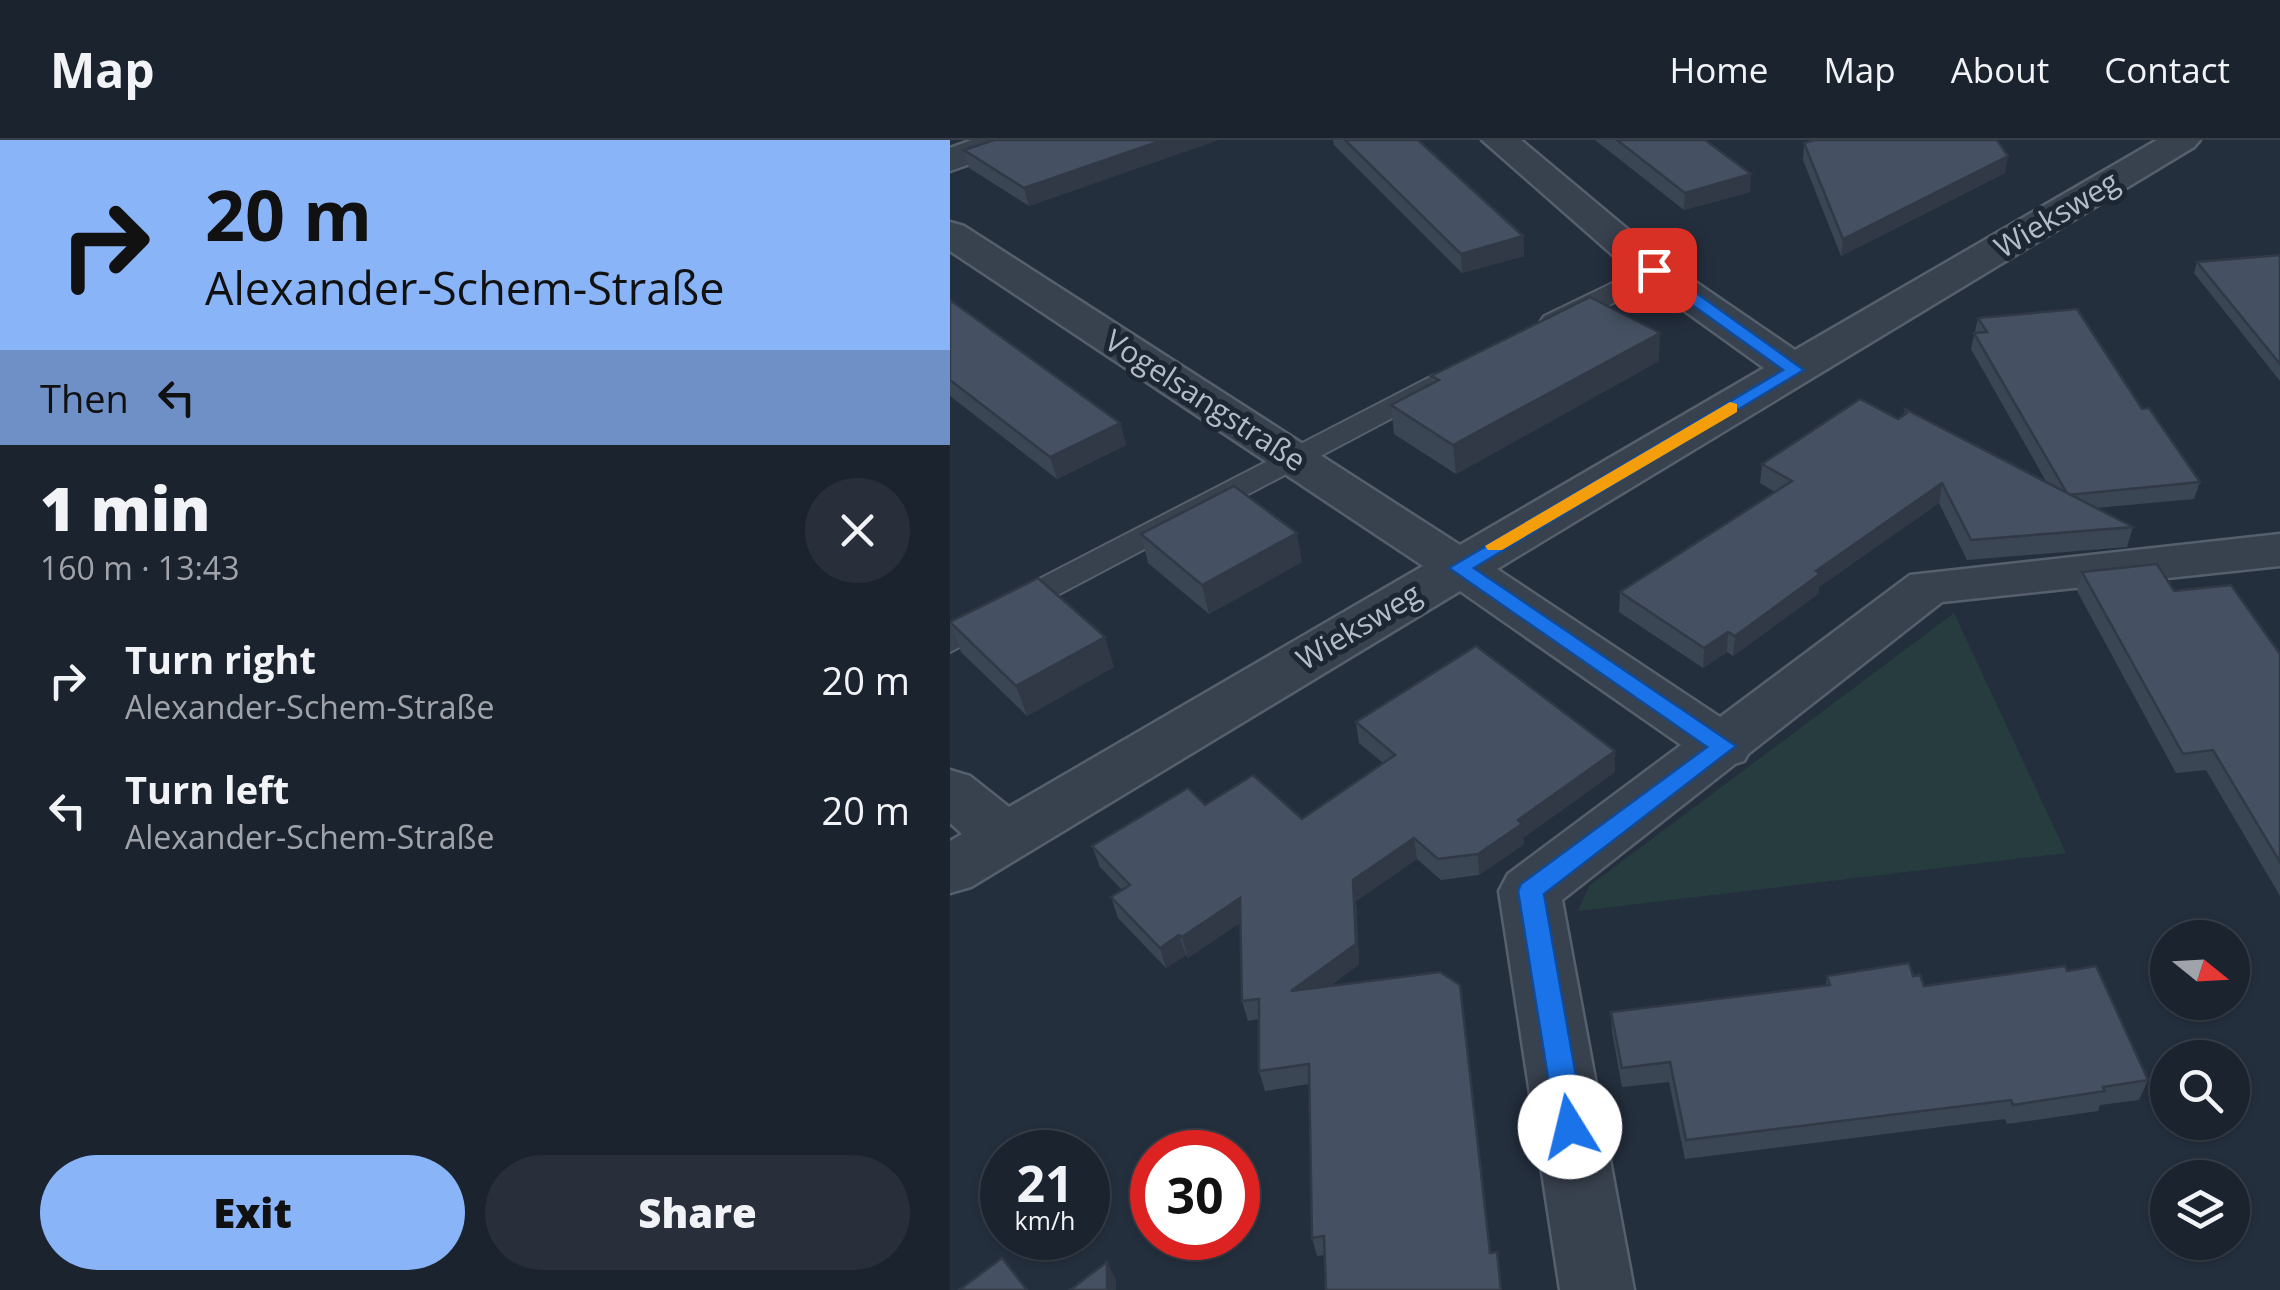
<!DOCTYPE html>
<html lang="en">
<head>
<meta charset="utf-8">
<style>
  body { margin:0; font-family:"Open Sans",sans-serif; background:#282f3a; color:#f1f3f6; height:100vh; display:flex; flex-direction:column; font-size:38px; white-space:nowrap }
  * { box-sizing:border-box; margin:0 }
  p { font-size:32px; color:#a0a4aa }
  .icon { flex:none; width:55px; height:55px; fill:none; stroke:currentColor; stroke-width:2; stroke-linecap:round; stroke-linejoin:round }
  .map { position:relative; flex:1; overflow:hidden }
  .side { display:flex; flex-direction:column; background:#1b232e; width:950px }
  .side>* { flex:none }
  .hud { background:#8ab4f8; color:#111; overflow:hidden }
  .needle { width:65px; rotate:108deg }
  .tools { position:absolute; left:1200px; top:780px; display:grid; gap:20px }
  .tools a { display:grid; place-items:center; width:100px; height:100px; border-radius:50%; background:#1b232e; box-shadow:0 2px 8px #0004,0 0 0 2px #39404a; font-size:50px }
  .speed { position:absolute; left:30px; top:990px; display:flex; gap:20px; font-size:50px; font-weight:700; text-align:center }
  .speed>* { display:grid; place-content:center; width:130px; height:130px; border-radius:50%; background:#1b232e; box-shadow:0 2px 8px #0004,0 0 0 2px #39404a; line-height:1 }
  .speed small { font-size:25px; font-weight:400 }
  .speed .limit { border:15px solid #d22; background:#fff; color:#111 }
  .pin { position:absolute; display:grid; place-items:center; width:85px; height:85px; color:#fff; margin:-42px; border-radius:20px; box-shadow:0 5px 15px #0006 }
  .me { position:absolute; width:110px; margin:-55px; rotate:351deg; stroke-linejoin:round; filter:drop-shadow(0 0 8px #0008) }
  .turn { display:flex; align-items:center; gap:35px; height:210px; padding:0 40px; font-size:45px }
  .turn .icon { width:130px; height:130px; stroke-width:2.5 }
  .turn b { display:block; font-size:70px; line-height:85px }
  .then { display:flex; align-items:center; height:95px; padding:0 40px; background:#0003; gap:20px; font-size:38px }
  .round { display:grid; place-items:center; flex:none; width:105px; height:105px; border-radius:52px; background:#282f3a }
  .overview { display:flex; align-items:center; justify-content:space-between; height:170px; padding:0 40px }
  h1 { font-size:60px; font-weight:800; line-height:75px }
  .action { display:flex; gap:20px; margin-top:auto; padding:20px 40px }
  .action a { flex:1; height:115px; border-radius:60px; background:#8ab4f8; color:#111; font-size:40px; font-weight:800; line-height:115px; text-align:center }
  .action a+a { background:#282f3a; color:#f1f3f6 }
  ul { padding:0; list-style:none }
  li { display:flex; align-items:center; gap:30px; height:130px; padding:0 40px }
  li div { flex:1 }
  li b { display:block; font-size:38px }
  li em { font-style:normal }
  header { display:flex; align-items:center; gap:60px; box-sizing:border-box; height:140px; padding:0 50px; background:#1b232e; border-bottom:2px solid #39404a }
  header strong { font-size:48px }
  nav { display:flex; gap:55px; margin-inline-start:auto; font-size:35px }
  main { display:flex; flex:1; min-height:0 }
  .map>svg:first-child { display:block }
  .green { fill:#263c3f }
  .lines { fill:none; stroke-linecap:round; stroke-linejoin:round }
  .lane-casing { stroke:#565f6c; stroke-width:4 }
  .street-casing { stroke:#565f6c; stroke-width:5 }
  .lane { fill:#38414e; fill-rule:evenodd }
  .street { fill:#38414e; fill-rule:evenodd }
  .wall { fill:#3b4654 }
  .shaded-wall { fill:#303945 }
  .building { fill:#455162; stroke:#303945; stroke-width:2.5 }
  .route { fill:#1a73e8; stroke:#114b97; stroke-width:2.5 }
  .slow { fill:#f59e0b }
  .labels { text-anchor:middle; stroke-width:10; stroke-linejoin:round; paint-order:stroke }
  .street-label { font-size:30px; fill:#b4bcc9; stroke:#1d2633 }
</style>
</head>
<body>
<header>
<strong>Map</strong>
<nav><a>Home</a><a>Map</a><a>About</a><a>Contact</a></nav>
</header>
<main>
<section class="side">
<div class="hud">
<div class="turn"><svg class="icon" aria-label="right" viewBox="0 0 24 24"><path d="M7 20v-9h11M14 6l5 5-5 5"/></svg><div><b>20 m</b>Alexander-Schem-Straße</div></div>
<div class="then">Then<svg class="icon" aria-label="left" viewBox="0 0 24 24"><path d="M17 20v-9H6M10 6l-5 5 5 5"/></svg></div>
</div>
<div class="overview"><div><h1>1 min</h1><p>160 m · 13:43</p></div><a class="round"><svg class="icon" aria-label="close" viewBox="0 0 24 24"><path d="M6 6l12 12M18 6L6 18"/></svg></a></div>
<ul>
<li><svg class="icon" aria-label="right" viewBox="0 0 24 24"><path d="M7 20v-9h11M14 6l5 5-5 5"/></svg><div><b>Turn right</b><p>Alexander-Schem-Straße</p></div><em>20 m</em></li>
<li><svg class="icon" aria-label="left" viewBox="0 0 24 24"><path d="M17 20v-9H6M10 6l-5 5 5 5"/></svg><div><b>Turn left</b><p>Alexander-Schem-Straße</p></div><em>20 m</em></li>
</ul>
<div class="action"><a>Exit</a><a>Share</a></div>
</section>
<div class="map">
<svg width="1330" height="1150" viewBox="0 0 1330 1150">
  <rect width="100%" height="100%" fill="#242f3e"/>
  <polygon class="green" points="1004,473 1116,713 628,771 639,746"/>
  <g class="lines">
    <g class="lane-casing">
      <g id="lane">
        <polygon points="704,123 714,125 718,131 714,137 614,188 594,188 590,182 594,176"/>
        <polygon points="484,235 495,238 499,244 495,250 0,512 0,485"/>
      </g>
    </g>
    <g class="street-casing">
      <g id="street">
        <polygon points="22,0 74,0 68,7 0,31 0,8"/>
        <polygon points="532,0 571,0 718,123 845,210 1207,0 1250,0 1244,7 547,429 770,577 960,435 1330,394 1330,426 992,462 798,614 794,621 785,624 612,760 684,1150 610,1150 549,751 558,734 731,605 510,451 21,747 0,753 0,701 12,694 0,683 0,630 20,636 59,667 473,426 0,111 0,82 14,86 510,405 814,228 690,139"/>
      </g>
    </g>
    <use href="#lane" class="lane"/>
    <use href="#street" class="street"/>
  </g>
  <g class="wall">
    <polygon points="44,0 268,0 79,66 19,28 14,10"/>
    <polygon points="383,0 468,0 573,96 574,116 512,133 384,5"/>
    <polygon points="645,0 755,0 800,52 734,70"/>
    <polygon points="854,3 1055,33 891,116 853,20"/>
    <polygon points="1330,115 1330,241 1244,133 1247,122"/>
    <polygon points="0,160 170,283 176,305 107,339 0,256"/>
    <polygon points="1028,178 1192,269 1250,342 1244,359 1146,368 1183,387 1177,407 1017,420 989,363 869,447 868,454 783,516 777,512 753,528 669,472 670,452 825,352 810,343 812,324 948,279 954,275 955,269 1097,343 1021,209"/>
    <polygon points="709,221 506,334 444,294 441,265 482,244 481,236"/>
    <polygon points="191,394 352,422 259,474 198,423"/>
    <polygon points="1132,432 1224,451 1330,514 1330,756 1256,630 1226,633 1127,451"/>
    <polygon points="0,482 164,527 77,576 11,512"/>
    <polygon points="406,582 665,632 573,698 574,704 529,735 491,740 467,719 406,761 409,824 380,846 375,1115 367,1116 362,1098 359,944 315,951 309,931 309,879 298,881 292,861 291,782 238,818 236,815 216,828 168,778 161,757 172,750 150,727 142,706 255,665 352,679 433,623 409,603"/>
    <polygon points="877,836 963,836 974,846 1198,940 1189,960 1150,965 1148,971 1057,984 1055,979 735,1019 719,942 672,947 662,892 661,872 876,845"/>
  </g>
  <g class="shaded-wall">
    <polygon points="213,0 268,0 79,66 74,48"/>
    <polygon points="1058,16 1055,33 891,116 893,99"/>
    <polygon points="801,34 800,52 734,70 735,53"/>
    <polygon points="573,96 574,116 512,133 511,114"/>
    <polygon points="710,193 709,221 506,334 503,305"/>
    <polygon points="170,283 176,305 107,339 100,317"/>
    <polygon points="992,343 989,363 869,447 868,454 783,516 785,496 866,431"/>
    <polygon points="347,393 352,422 259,474 252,445"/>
    <polygon points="778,492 777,512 753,528 754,508"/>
    <polygon points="155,497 164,527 77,576 66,546"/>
    <polygon points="665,611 665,632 573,698 574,704 529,735 528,714 568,680"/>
    <polygon points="464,698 467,719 406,761 409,824 346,871 341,851 403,740"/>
    <polygon points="290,758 296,779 238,818 232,797"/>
    <polygon points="229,795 236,815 216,828 210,808"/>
    <polygon points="157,1122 166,1140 166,1150 157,1150"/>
  </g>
  <g class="building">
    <polygon points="44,0 213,0 74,48 14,10"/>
    <polygon points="395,0 468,0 573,96 511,114"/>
    <polygon points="667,0 755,0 801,34 735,53"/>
    <polygon points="864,0 1047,0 1058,16 893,99 854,3"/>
    <polygon points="1330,115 1330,224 1247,122"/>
    <polygon points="640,157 710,193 503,305 441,265 489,240 481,236"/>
    <polygon points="0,160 170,283 100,317 0,240"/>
    <polygon points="1127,169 1192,269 1199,268 1250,342 1118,355 1024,193 1037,192 1028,178"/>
    <polygon points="910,259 948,279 957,273 955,269 1183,387 1021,400 992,343 866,431 870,434 785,496 778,492 754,508 670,452 842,341 812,324"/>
    <polygon points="284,346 347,393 252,445 191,394"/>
    <polygon points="1207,424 1224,451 1281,445 1330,514 1330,722 1263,610 1233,614 1132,432"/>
    <polygon points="88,438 155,497 66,546 0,482"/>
    <polygon points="526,506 665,611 568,680 572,684 528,714 488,719 464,698 403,740 406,804 341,851 490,832 510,845 540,1113 547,1112 551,1150 376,1150 374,1096 362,1098 359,924 309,931 309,859 292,861 290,758 232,797 229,795 210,808 161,757 180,745 142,706 238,648 255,665 303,635 352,679 445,615 406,582"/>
    <polygon points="959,823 963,836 970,835 974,846 1115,826 1117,831 1146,826 1198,940 1153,947 1155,951 1063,965 1061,960 736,1000 720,922 672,928 661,872 880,845 877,836"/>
    <polygon points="52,1118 77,1150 9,1150"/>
    <polygon points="157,1122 157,1150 120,1150"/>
  </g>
  <polygon class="route" points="699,127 710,127 854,230 524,428 786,606 594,754 635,987 630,996 620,1000 610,996 606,987 568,751 571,744 757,607 499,428 833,230 699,134"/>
  <polygon class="slow" points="780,262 787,264 787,272 552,410 538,410 535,406"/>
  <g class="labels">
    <g class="street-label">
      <text transform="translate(1107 75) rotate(-31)" y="10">Wieksweg</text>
      <text transform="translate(255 261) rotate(33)" y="10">Vogelsangstraße</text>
      <text transform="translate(409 487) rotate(-31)" y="10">Wieksweg</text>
    </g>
  </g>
</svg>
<div class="tools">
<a><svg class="needle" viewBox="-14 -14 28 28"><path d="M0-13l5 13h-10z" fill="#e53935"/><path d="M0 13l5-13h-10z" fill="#a0a4aa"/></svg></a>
<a><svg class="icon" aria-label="search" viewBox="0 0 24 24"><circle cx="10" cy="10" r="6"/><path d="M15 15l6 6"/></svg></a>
<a><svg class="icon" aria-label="layers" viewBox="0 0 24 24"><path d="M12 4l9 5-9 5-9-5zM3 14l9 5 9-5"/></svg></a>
</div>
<div class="speed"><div>21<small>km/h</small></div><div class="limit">30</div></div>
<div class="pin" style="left:704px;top:130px;background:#d93025"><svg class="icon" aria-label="arrive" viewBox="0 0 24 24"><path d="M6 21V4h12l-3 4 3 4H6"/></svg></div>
<svg class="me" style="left:620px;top:987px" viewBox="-20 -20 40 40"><circle r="19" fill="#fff"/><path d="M0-13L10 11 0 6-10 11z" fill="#1a73e8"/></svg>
</div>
</main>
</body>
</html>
